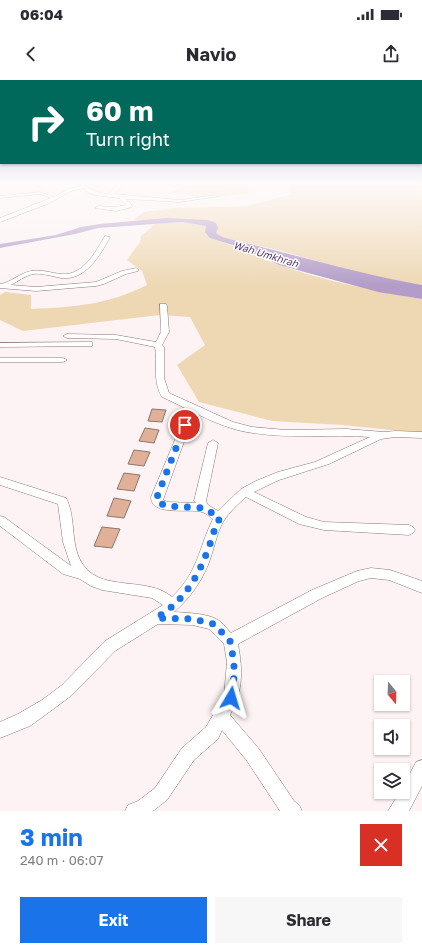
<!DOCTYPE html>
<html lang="en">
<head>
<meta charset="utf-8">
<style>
  body { margin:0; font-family:"Golos Text",sans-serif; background:#f7f7f7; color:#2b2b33; height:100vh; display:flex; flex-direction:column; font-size:15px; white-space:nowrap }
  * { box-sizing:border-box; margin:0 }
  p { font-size:13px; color:#7c7c81 }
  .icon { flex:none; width:22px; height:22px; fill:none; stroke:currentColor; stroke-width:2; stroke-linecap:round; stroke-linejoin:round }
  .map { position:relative; height:731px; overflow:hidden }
  .details { display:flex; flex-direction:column; background:#fff; flex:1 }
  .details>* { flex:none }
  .hud { position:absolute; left:0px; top:0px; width:422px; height:84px; box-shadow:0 1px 3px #0004; background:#00695c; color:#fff; overflow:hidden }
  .needle { width:26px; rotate:161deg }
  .fabs { position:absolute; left:374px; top:595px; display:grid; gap:8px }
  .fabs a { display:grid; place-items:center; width:36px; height:36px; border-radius:0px; background:#fff; box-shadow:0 1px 3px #0004; font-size:20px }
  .pin { position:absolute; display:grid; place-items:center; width:34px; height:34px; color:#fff; margin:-17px; border:2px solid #fff; border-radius:50%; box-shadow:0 1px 4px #0007 }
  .me { position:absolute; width:44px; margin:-22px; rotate:7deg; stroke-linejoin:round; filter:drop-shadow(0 0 3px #0008) }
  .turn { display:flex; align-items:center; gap:14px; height:84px; padding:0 20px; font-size:18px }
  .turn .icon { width:52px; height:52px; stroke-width:2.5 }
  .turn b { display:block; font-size:28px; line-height:34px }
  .round { display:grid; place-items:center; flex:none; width:42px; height:42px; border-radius:0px; background:#f7f7f7 }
  .overview { display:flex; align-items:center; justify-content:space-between; height:68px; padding:0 20px }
  h1 { font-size:24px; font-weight:700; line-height:30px; color:#1a73e8 }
  .action { display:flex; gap:8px; margin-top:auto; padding:8px 20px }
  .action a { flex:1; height:46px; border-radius:0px; background:#1a73e8; color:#fff; font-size:16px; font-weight:700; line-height:46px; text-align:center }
  .action a+a { background:#f7f7f7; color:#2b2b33 }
  .status { display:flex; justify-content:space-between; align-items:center; height:28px; padding:0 20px; background:#fff; direction:ltr }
  .status svg { height:11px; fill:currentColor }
  header { display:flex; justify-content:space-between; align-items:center; height:52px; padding:0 20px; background:#fff; font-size:18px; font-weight:700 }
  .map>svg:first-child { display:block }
  .green { fill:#eed8b4 }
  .water { fill:#b39dc8 }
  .building { fill:#e1b098; stroke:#8a786f }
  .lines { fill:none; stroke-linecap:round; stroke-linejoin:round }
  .minor-casing { stroke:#8c7778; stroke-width:1 }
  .minor { fill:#fff; fill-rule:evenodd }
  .route { stroke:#1a73e8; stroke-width:7; stroke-dasharray:0 12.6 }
  .labels { text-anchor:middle; stroke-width:3; stroke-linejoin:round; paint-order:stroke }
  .far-water-label { font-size:10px; font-style:italic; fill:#55366e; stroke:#fff }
</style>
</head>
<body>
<div class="status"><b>06:04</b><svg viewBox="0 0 49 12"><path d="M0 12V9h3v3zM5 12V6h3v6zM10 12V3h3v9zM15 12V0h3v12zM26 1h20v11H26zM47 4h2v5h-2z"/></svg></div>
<header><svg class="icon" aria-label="back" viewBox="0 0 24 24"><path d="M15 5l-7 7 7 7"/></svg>Navio<svg class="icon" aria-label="share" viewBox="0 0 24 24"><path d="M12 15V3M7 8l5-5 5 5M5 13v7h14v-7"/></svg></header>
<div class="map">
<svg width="422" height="731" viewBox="0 0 422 731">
  <rect width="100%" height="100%" fill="#fdf3f4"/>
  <g class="green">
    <polygon points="189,104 222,104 227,107 247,104 249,113 203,119 184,114 167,113"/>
    <polygon points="285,104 422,104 422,205 360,194 282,171 222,157 215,153 216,143 133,140 144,132 175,128 248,126 292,114"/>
    <path d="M182 142 206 146 210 158C235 165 255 177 279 185 325 201 374 211 422 219V353L342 345 272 341 199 322 177 285 205 265 190 237 160 235 23 251 0 240V215L5 212 31 215V229C75 227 107 225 147 205L142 191 127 180 140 162 141 156 155 144Z"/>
  </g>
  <path class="water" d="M167 138 208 140 216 143 218 148 216 153 222 157C289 173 354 193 422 205V219L378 212 279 185 239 167 210 158 205 152 206 146 182 142 98 148 75 154 0 168V164L56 155 81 147 99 144Z"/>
  <g class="building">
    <polygon points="152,329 166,330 162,342 148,341"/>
    <polygon points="145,348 159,350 154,363 139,361"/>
    <polygon points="134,370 150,372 144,386 128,384"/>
    <polygon points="124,393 140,395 134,411 117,409"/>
    <polygon points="114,418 131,421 124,438 107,436"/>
    <polygon points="102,447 120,449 112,468 94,466"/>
  </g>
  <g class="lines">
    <g class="minor-casing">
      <g id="minor">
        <path d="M80 104H84C92 111 99 113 109 114L118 104H125L114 114 180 120 217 115 219 116 180 122 125 119 132 125V127L116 131 95 128 98 126 116 127 126 125 119 118 95 115 87 112 84 108 71 111 50 123 0 142V138L51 118 40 114 0 118V116L40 112 54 117 68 109 82 106Z"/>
        <polygon points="171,104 179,104 173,106"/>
        <path d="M105 156 110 157C100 176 85 201 61 198 51 196 42 193 33 194 25 196 18 201 11 205L36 207 96 202 122 191 136 188 139 190 138 191 126 194 104 204 96 206 36 211 0 208V204C10 203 20 193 31 191 41 189 51 193 61 194 84 196 95 172 105 156Z"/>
        <path d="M160 224H166L167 226 169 252 162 265 164 267V298L169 313 233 342 252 347 286 350 346 349 384 352 395 351 422 352V358L395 357 381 359 329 384 279 400 254 412 306 437 324 442 409 445 413 447 415 450 413 453 409 455 324 450 299 444 246 417C238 424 229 432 223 442 217 452 213 473 208 485 200 504 189 519 174 532 187 533 207 533 218 540 223 543 227 549 231 553L312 510 357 491 371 488 390 490 422 501V513L389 500 371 498 359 501 322 518 238 564C243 592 243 610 230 635L259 669 294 721 299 725 302 731H280L247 681 222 650 218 659 194 680 167 720 153 731H125L128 725 138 721 155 708 182 668 206 647 224 616 227 582 224 564 209 549 193 545 158 544 115 571 72 615 52 630 30 646 0 658V642L18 634 42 620 62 605 105 561 163 525 152 518 102 510 91 506 80 499 63 494 0 446V436L4 437 71 486 63 462 58 424 0 405V397L66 418C77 438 69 467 84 486 103 512 148 496 172 517 199 491 198 469 213 439 210 437 206 433 202 432 190 428 151 437 151 417L182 343H188L190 345 163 420 168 422 196 423 194 421 208 363 213 360 218 363 206 421 208 425 218 431 241 409 256 401 278 392 315 382 370 357C331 354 292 359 253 353 221 349 191 330 162 317 152 301 158 284 155 267L116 259 67 258 63 256 67 254 116 255 156 262 161 252Z"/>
        <polygon points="89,262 92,262 92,266 0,267 0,263"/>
        <polygon points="0,278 63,278 67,280 63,282 0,282"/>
        <polygon points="422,680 422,706 410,729 409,731 388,731 400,712 403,712 403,707 416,682"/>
      </g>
    </g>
    <use href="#minor" class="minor"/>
  </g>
  <linearGradient id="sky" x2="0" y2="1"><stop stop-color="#93abdb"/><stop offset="0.5" stop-color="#fefafa"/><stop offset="1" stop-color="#fefafa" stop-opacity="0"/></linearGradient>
  <rect width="422" height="206" fill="url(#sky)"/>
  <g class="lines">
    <path class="route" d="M185 345 157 417V422L167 426 204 428 220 438C215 446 213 455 210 464 199 495 185 521 156 538L193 539 214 544 230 561 234 582V597L231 618"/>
  </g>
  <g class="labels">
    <g class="far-water-label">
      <text transform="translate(266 174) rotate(17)" y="4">Wah Umkhrah</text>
    </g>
  </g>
</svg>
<div class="fabs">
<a><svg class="needle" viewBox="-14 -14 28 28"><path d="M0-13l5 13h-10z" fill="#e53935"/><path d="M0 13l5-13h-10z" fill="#7c7c81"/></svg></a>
<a><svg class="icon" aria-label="sound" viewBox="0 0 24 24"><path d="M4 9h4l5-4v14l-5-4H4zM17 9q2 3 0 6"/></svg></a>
<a><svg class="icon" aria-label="layers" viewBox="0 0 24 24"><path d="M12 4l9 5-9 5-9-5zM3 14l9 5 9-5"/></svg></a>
</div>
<div class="pin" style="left:185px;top:345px;background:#d93025"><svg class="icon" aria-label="arrive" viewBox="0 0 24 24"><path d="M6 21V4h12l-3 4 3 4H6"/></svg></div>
<svg class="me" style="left:231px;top:618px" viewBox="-20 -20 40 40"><path d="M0-17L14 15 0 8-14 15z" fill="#1a73e8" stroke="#fff" stroke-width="4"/></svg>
<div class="hud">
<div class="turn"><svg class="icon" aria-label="right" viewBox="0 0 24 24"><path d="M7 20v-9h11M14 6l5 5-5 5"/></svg><div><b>60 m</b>Turn right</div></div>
</div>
</div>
<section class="details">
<div class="overview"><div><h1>3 min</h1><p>240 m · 06:07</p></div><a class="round" style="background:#d93025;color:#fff"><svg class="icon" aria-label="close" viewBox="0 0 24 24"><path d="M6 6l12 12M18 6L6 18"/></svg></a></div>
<div class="action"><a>Exit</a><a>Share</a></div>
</section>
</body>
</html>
